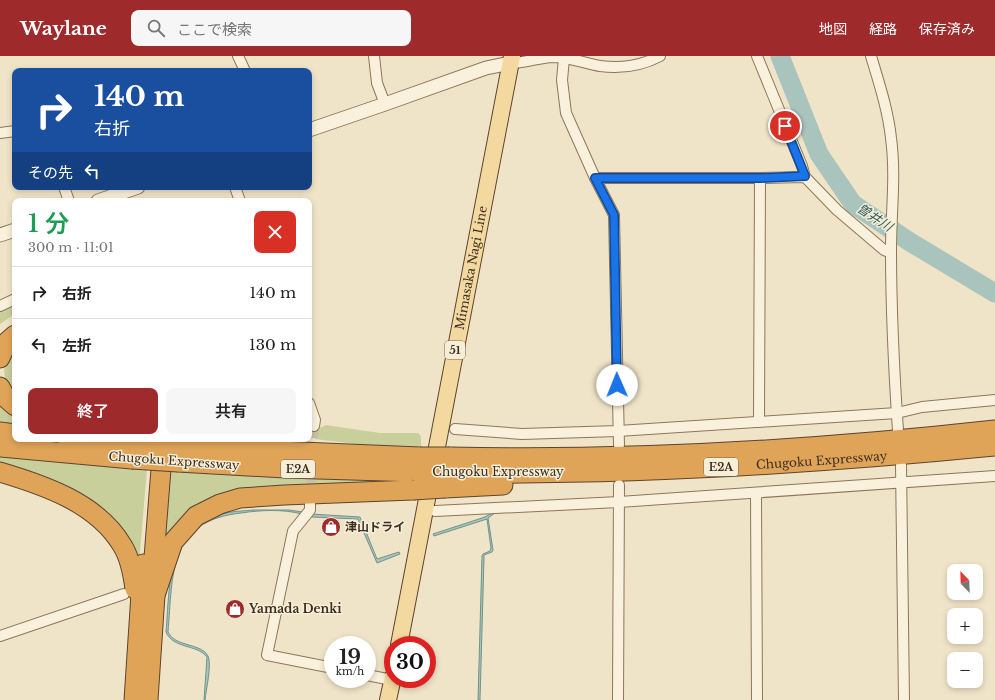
<!DOCTYPE html>
<html lang="ja">
<head>
<meta charset="utf-8">
<style>
  body { margin:0; font-family:"Libre Baskerville","Noto Sans JP",serif; background:#f6f6f6; color:#222; height:100vh; display:flex; flex-direction:column; font-size:15px; white-space:nowrap }
  * { box-sizing:border-box; margin:0 }
  p { font-size:13px; color:#767676 }
  .icon { flex:none; width:22px; height:22px; fill:none; stroke:currentColor; stroke-width:2; stroke-linecap:round; stroke-linejoin:round }
  .map { position:relative; flex:1; overflow:hidden }
  .sheet { position:absolute; left:12px; top:142px; width:300px; height:244px; display:flex; flex-direction:column; background:#fff; border-radius:8px; box-shadow:0 2px 6px #0003 }
  .sheet>* { flex:none }
  .guide { position:absolute; left:12px; top:12px; width:300px; height:122px; border-radius:8px; box-shadow:0 2px 6px #0003; background:#1a4fa0; color:#fff; overflow:hidden }
  .needle { width:26px; rotate:337deg }
  .tools { position:absolute; left:947px; top:508px; display:grid; gap:8px }
  .tools a { display:grid; place-items:center; width:36px; height:36px; border-radius:8px; background:#fff; box-shadow:0 2px 6px #0003; font-size:20px }
  .speed { position:absolute; left:324px; top:580px; display:flex; gap:8px; font-size:20px; font-weight:700; text-align:center }
  .speed>* { display:grid; place-content:center; width:52px; height:52px; border-radius:50%; background:#fff; box-shadow:0 2px 6px #0003; line-height:1 }
  .speed small { font-size:10px; font-weight:400 }
  .speed .limit { border:6px solid #d22; background:#fff; color:#111 }
  .pin { position:absolute; display:grid; place-items:center; width:34px; height:34px; color:#fff; margin:-17px; border:2px solid #fff; border-radius:50%; box-shadow:0 1px 4px #0007 }
  .me { position:absolute; width:44px; margin:-22px; rotate:359deg; stroke-linejoin:round; filter:drop-shadow(0 0 3px #0008) }
  .turn { display:flex; align-items:center; gap:14px; height:84px; padding:0 16px; font-size:18px }
  .turn .icon { width:52px; height:52px; stroke-width:2.5 }
  .turn b { display:block; font-size:28px; line-height:34px }
  .then { display:flex; align-items:center; height:38px; padding:0 16px; background:#0003; gap:8px; font-size:15px }
  .round { display:grid; place-items:center; flex:none; width:42px; height:42px; border-radius:8px; background:#f6f6f6 }
  .summary { display:flex; align-items:center; justify-content:space-between; height:68px; padding:0 16px }
  h1 { font-size:24px; font-weight:600; line-height:30px; color:#1e9e55 }
  .cta { display:flex; gap:8px; margin-top:auto; padding:8px 16px }
  .cta a { flex:1; height:46px; border-radius:8px; background:#9e2a2b; color:#fff; font-size:16px; font-weight:600; line-height:46px; text-align:center }
  .cta a+a { background:#f6f6f6; color:#222 }
  ul { padding:0; list-style:none }
  li { display:flex; align-items:center; gap:12px; height:52px; padding:0 16px; border-top:1px solid #e0e0e0 }
  li div { flex:1 }
  li b { display:block; font-size:15px }
  li em { font-style:normal }
  header { display:flex; align-items:center; gap:24px; box-sizing:border-box; height:56px; padding:0 20px; background:#9e2a2b; color:#fff }
  header strong { font-size:19px }
  nav { display:flex; gap:22px; margin-inline-start:auto; font-size:14px }
  .search { width:280px; height:36px; background:#f6f6f6; display:flex; align-items:center; gap:10px; box-sizing:border-box; padding:0 14px; border-radius:8px; color:#767676; font-size:15px }
  .map>svg:first-child { display:block }
  .green { fill:#c9cf9b }
  .water { fill:#a9c4bc; stroke:#6f938a }
  .lines { fill:none; stroke-linecap:round; stroke-linejoin:round }
  .river { stroke:#a9c4bc; stroke-width:19 }
  .minor-tunnel { stroke:#ccc0a6; stroke-width:10; stroke-dasharray:10 5; stroke-linecap:butt }
  .minor-casing { stroke:#8d765c; stroke-width:12 }
  .tertiary-casing { stroke:#8d765c; stroke-width:15 }
  .primary-casing { stroke:#5b4430; stroke-width:18 }
  .motorway-casing { stroke:#5b4430; stroke-width:21 }
  .minor { stroke:#faf1dc; stroke-width:10 }
  .tertiary { stroke:#faf1dc; stroke-width:13 }
  .primary { stroke:#f3d9a0; stroke-width:16 }
  .motorway { stroke:#e0a458; stroke-width:19 }
  .motorway-bridge-casing { stroke:#5b4430; stroke-width:21; stroke-linecap:butt }
  .motorway-bridge { stroke:#e0a458; stroke-width:19 }
  .route-casing { stroke:#114b97; stroke-width:10 }
  .route { stroke:#1a73e8; stroke-width:7 }
  .labels { text-anchor:middle; stroke-width:3; stroke-linejoin:round; paint-order:stroke }
  .shield { fill:#f7eed8; stroke:#756857; stroke-width:1 }
  .shield-label { font-size:11px; font-weight:bold; fill:#3d2e20 }
  .street-label { font-size:12px; fill:#3d2e20; stroke:#f7eed8 }
  .poi-label { font-size:12px; font-weight:bold; fill:#3d2e20; stroke:#f7eed8; text-anchor:start }
  .water-label { font-size:13px; font-style:italic; fill:#2f5d5a; stroke:#f7eed8 }
</style>
</head>
<body>
<header>
<strong>Waylane</strong>
<div class="search"><svg class="icon" aria-label="search" viewBox="0 0 24 24"><circle cx="10" cy="10" r="6"/><path d="M15 15l6 6"/></svg>ここで検索</div>
<nav><a>地図</a><a>経路</a><a>保存済み</a></nav>
</header>
<div class="map">
<svg width="995" height="644" viewBox="0 0 995 644">
  <rect width="100%" height="100%" fill="#f0e4c8"/>
  <g class="green">
    <polygon points="15,246 15,258 0,268 0,253"/>
    <path d="M15 286V342C0 318 1 310 15 286Z"/>
    <polygon points="0,342 15,357 15,369 0,367"/>
    <polygon points="326,369 380,377 418,377 421,380 421,392 380,391 315,383 317,373"/>
    <polygon points="0,399 147,413 138,519 120,477 0,411"/>
    <polygon points="165,414 395,424 401,426 219,443 162,501"/>
  </g>
  <g class="water">
    <path d="M253 454H289L303 456 302 458C283 453 261 454 241 457 168 465 173 517 168 576 174 591 202 587 208 600 212 608 206 634 205 644H204L207 601C197 588 173 593 166 576 170 530 166 473 222 458 232 455 243 455 253 454Z"/>
    <polygon points="495,455 509,456 495,457 488,462 493,494 492,496 484,499 484,502 480,644 478,644 482,500 483,498 490,495 491,492 487,463 434,480 433,478 485,461"/>
    <polygon points="311,458 360,461 377,503 399,496 400,498 377,507 358,463 312,461 310,460"/>
  </g>
  <g class="lines">
    <polyline class="river" points="780,0 819,98 853,148 910,186 995,237"/>
    <polyline class="minor-tunnel" points="310,442 314,370"/>
    <g class="minor-casing">
      <g id="minor">
        <polyline points="238,0 245,15"/>
        <polyline points="374,0 377,27 385,48"/>
        <polyline points="757,0 802,110 805,121"/>
        <path d="M871 0C879 27 888 54 891 82 896 120 891 156 891 194 891 254 894 315 898 375"/>
        <polyline points="564,2 562,24 566,57 595,122"/>
        <path d="M510 7C524 7 538 2 552 1 570 1 584 7 600 10 622 13 641 10 660 0"/>
        <polyline points="0,77 15,75"/>
        <polyline points="760,122 805,121 837,154 884,194 891,197"/>
        <polyline points="64,131 69,145"/>
        <polyline points="235,131 240,145"/>
        <polyline points="0,250 15,243"/>
        <polyline points="309,347 315,364 314,370"/>
        <polyline points="455,373 522,378 618,375 897,357 922,351 995,344"/>
        <polyline points="619,389 614,159 595,122 760,122 759,366"/>
        <polyline points="901,409 904,644"/>
        <polyline points="756,437 757,644"/>
        <polyline points="310,442 310,454 293,475 267,599 333,612"/>
        <polyline points="435,455 619,446 995,420"/>
        <polyline points="0,580 124,538"/>
        <polyline points="367,619 392,624"/>
        <polyline points="618,644 619,429"/>
      </g>
    </g>
    <g class="tertiary-casing">
      <g id="tertiary">
        <polyline points="309,74 385,48 486,12 510,7"/>
        <polyline points="98,145 138,131"/>
        <polyline points="0,179 15,174"/>
      </g>
    </g>
    <g class="primary-casing">
      <g id="primary">
        <path id="s1" d="M399 589 512 0"/>
        <polyline points="388,644 393,621"/>
      </g>
    </g>
    <g class="motorway-casing">
      <g id="motorway">
        <polyline points="0,302 7,286 15,279"/>
        <polyline points="0,331 6,342 15,350"/>
        <polyline points="0,376 15,378"/>
        <polyline points="67,383 134,387"/>
        <polyline points="0,391 132,403"/>
        <polyline points="179,391 420,401"/>
        <path d="M450 401C631 405 814 394 995 374"/>
        <polyline points="178,406 285,412 418,416"/>
        <path d="M0 416C44 429 97 447 122 489 130 501 133 518 135 533"/>
        <path id="s2" d="M447 417C630 419 813 408 995 390"/>
        <polyline points="445,432 503,429"/>
        <polyline points="155,539 173,486 196,460 220,448 240,442 284,439 413,434"/>
        <polyline points="134,644 143,508"/>
        <polyline points="148,644 155,539 153,514 163,388"/>
      </g>
    </g>
    <use href="#minor" class="minor"/>
    <use href="#tertiary" class="tertiary"/>
    <use href="#primary" class="primary"/>
    <use href="#motorway" class="motorway"/>
    <g class="motorway-bridge-casing">
      <g id="motorway-bridge">
        <polyline points="134,387 179,391"/>
        <polyline points="420,401 450,401"/>
        <polyline points="132,403 178,406"/>
        <polyline points="418,416 447,417"/>
        <polyline points="413,434 445,432"/>
      </g>
    </g>
    <use href="#motorway-bridge" class="motorway-bridge"/>
  </g>
  <g class="lines">
    <g class="route-casing">
      <polyline id="route" points="617,329 614,159 595,122 760,122 805,120 785,70"/>
    </g>
    <use href="#route" class="route"/>
  </g>
  <defs>
    <g id="shop-disc" transform="scale(1)"><circle r="9.5" fill="#9e2a2b" stroke="#f7eed8"/><path d="M-5-2.5h2.3a2.7 3.5 0 0 1 5.4 0H5L5.5 6h-11ZM-1.5-2.5h3a1.5 2.3 0 0 0-3 0Z" fill="#fff"/></g>
  </defs>
  <g fill-rule="evenodd">
    <use href="#shop-disc" x="331" y="471"/>
    <use href="#shop-disc" x="235" y="553"/>
  </g>
  <g class="labels">
    <g class="shield">
      <rect x="445" y="285" width="20" height="18" rx="3"/>
      <rect x="704" y="402" width="34" height="18" rx="3"/>
      <rect x="281" y="404" width="34" height="18" rx="3"/>
    </g>
    <g class="shield-label">
      <text x="455" y="298">51</text>
      <text x="721" y="415">E2A</text>
      <text x="298" y="417">E2A</text>
    </g>
    <g class="street-label">
      <text dy="4" stroke="none"><textPath href="#s1" startOffset="384">Mimasaka Nagi Line</textPath></text>
      <text transform="translate(174 405) rotate(4)" y="4">Chugoku Expressway</text>
      <text dy="4" stroke="none"><textPath href="#s2" startOffset="375">Chugoku Expressway</textPath></text>
      <text x="498" y="420">Chugoku Expressway</text>
    </g>
    <g class="poi-label">
      <text x="345" y="475">津山ドライ</text>
      <text x="249" y="557">Yamada Denki</text>
    </g>
    <g class="water-label">
      <text transform="translate(875 161) rotate(33)" y="5">曽井川</text>
    </g>
  </g>
</svg>
<div class="tools">
<a><svg class="needle" viewBox="-14 -14 28 28"><path d="M0-13l5 13h-10z" fill="#e53935"/><path d="M0 13l5-13h-10z" fill="#767676"/></svg></a>
<a>+</a>
<a>−</a>
</div>
<div class="speed"><div>19<small>km/h</small></div><div class="limit">30</div></div>
<div class="pin" style="left:785px;top:70px;background:#d93025"><svg class="icon" aria-label="arrive" viewBox="0 0 24 24"><path d="M6 21V4h12l-3 4 3 4H6"/></svg></div>
<svg class="me" style="left:617px;top:329px" viewBox="-20 -20 40 40"><circle r="19" fill="#fff"/><path d="M0-13L10 11 0 6-10 11z" fill="#1a73e8"/></svg>
<div class="guide">
<div class="turn"><svg class="icon" aria-label="right" viewBox="0 0 24 24"><path d="M7 20v-9h11M14 6l5 5-5 5"/></svg><div><b>140 m</b>右折</div></div>
<div class="then">その先<svg class="icon" aria-label="left" viewBox="0 0 24 24"><path d="M17 20v-9H6M10 6l-5 5 5 5"/></svg></div>
</div>
<section class="sheet">
<div class="summary"><div><h1>1 分</h1><p>300 m · 11:01</p></div><a class="round" style="background:#d93025;color:#fff"><svg class="icon" aria-label="close" viewBox="0 0 24 24"><path d="M6 6l12 12M18 6L6 18"/></svg></a></div>
<ul>
<li><svg class="icon" aria-label="right" viewBox="0 0 24 24"><path d="M7 20v-9h11M14 6l5 5-5 5"/></svg><div><b>右折</b></div><em>140 m</em></li>
<li><svg class="icon" aria-label="left" viewBox="0 0 24 24"><path d="M17 20v-9H6M10 6l-5 5 5 5"/></svg><div><b>左折</b></div><em>130 m</em></li>
</ul>
<div class="cta"><a>終了</a><a>共有</a></div>
</section>
</div>
</body>
</html>
